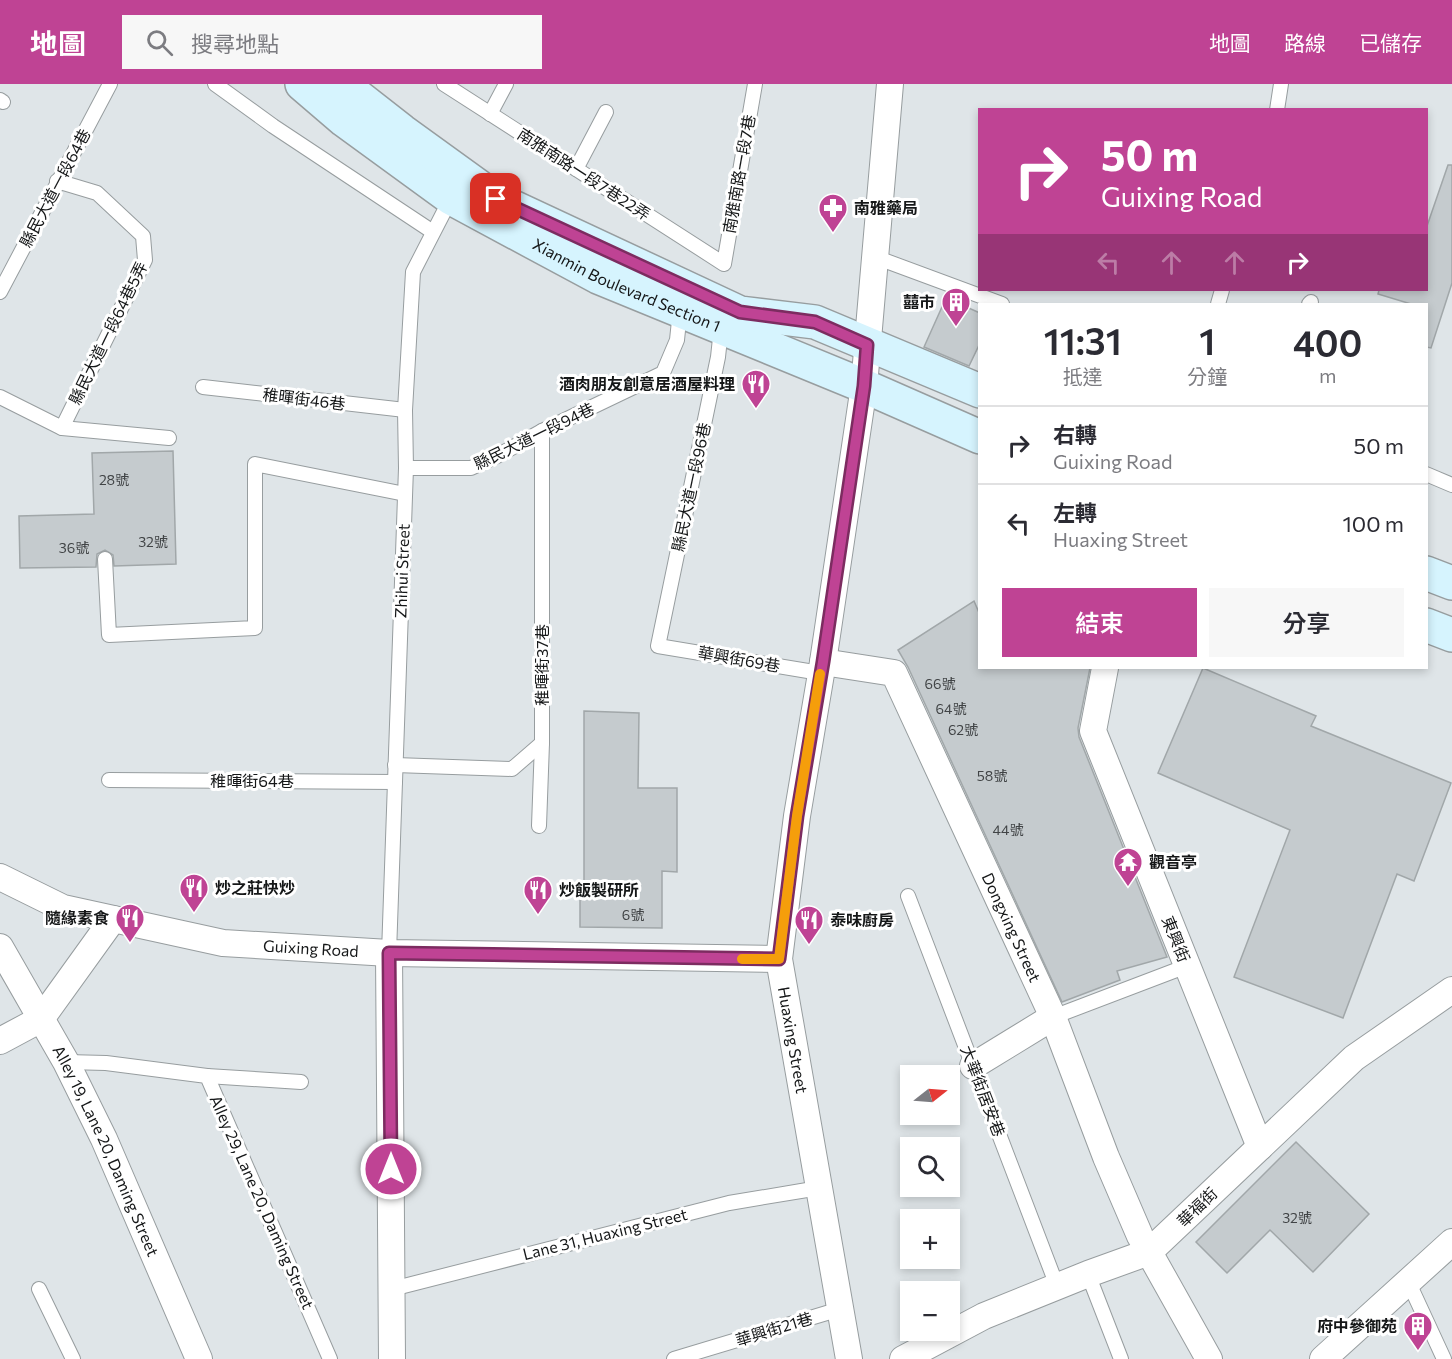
<!DOCTYPE html>
<html lang="zh-TW">
<head>
<meta charset="utf-8">
<style>
  body { margin:0; font-family:Commissioner,"Noto Sans TC",sans-serif; background:#f7f7f7; color:#2b2b33; height:100vh; display:flex; flex-direction:column; font-size:22px; white-space:nowrap }
  * { box-sizing:border-box; margin:0 }
  p { font-size:20px; color:#7c7c81 }
  .icon { flex:none; width:33px; height:33px; fill:none; stroke:currentColor; stroke-width:2; stroke-linecap:round; stroke-linejoin:round }
  .map { position:relative; flex:1; overflow:hidden }
  .side { position:absolute; left:978px; top:219px; width:450px; height:366px; display:flex; flex-direction:column; background:#fff; border-radius:0px; box-shadow:0 3px 9px #0003 }
  .side>* { flex:none }
  .top-card { position:absolute; left:978px; top:24px; width:450px; height:183px; border-radius:0px; box-shadow:0 3px 9px #0003; background:#bf4394; color:#fff; overflow:hidden }
  .needle { width:39px; rotate:73deg }
  .controls { position:absolute; left:900px; top:981px; display:grid; gap:12px }
  .controls a { display:grid; place-items:center; width:60px; height:60px; border-radius:0px; background:#fff; box-shadow:0 3px 9px #0003; font-size:30px }
  .pin { position:absolute; display:grid; place-items:center; width:51px; height:51px; color:#fff; margin:-26px; border-radius:12px; box-shadow:0 3px 9px #0006 }
  .me { position:absolute; width:66px; margin:-33px; rotate:0deg; stroke-linejoin:round; filter:drop-shadow(0 0 4px #0008) }
  .turn { display:flex; align-items:center; gap:21px; height:126px; padding:0 24px; font-size:27px }
  .turn .icon { width:78px; height:78px; stroke-width:2.5 }
  .turn b { display:block; font-size:42px; line-height:51px }
  .lanes { display:flex; align-items:center; height:57px; padding:0 24px; background:#0003; justify-content:center; gap:30px; direction:ltr }
  .lanes .off { opacity:.35 }
  .eta { display:flex; justify-content:space-evenly; align-items:center; height:102px; text-align:center }
  .eta b { font-size:36px; font-weight:600; line-height:42px }
  .primary-button { display:flex; gap:12px; margin-top:auto; padding:12px 24px }
  .primary-button a { flex:1; height:69px; border-radius:0px; background:#bf4394; color:#fff; font-size:24px; font-weight:600; line-height:69px; text-align:center }
  .primary-button a+a { background:#f7f7f7; color:#2b2b33 }
  ul { padding:0; list-style:none }
  li { display:flex; align-items:center; gap:18px; height:78px; padding:0 24px; border-top:2px solid #e1e1e2 }
  li div { flex:1 }
  li b { display:block; font-size:22px }
  li em { font-style:normal }
  header { display:flex; align-items:center; gap:36px; box-sizing:border-box; height:84px; padding:0 30px; background:#bf4394; color:#fff }
  header strong { font-size:28px }
  nav { display:flex; gap:33px; margin-inline-start:auto; font-size:21px }
  .search { width:420px; height:54px; background:#f7f7f7; display:flex; align-items:center; gap:15px; box-sizing:border-box; padding:0 21px; border-radius:0px; color:#7c7c81; font-size:22px }
  .map>svg:first-child { display:block }
  .building { fill:#c5cbce; stroke:#a1a7a9; stroke-width:1.5 }
  .lines { fill:none; stroke-linecap:round; stroke-linejoin:round }
  .service-casing { stroke:#979d9f; stroke-width:16 }
  .minor-casing { stroke:#979d9f; stroke-width:28 }
  .secondary-casing { stroke:#979d9f; stroke-width:36 }
  .service { stroke:#fff; stroke-width:14 }
  .minor { stroke:#fff; stroke-width:26 }
  .secondary { stroke:#d6f4fe; stroke-width:33 }
  .route-casing { stroke:#7c2c60; stroke-width:15 }
  .route { stroke:#bf4394; stroke-width:10 }
  .slow { stroke:#f59e0b; stroke-width:10 }
  .labels { text-anchor:middle; stroke-width:6; stroke-linejoin:round; paint-order:stroke }
  .number-label { font-size:14px; fill:#414446 }
  .street-label { font-size:16px; fill:#151718; stroke:#fff }
  .poi-label { font-size:16px; font-weight:bold; fill:#151718; stroke:#fff; text-anchor:start }
</style>
</head>
<body>
<header>
<strong>地圖</strong>
<div class="search"><svg class="icon" aria-label="search" viewBox="0 0 24 24"><circle cx="10" cy="10" r="6"/><path d="M15 15l6 6"/></svg>搜尋地點</div>
<nav><a>地圖</a><a>路線</a><a>已儲存</a></nav>
</header>
<div class="map">
<svg width="1452" height="1275" viewBox="0 0 1452 1275">
  <rect width="100%" height="100%" fill="#dfe5e8"/>
  <g class="building">
    <polygon points="1448,81 1452,81 1452,199 1431,264 1426,263 1426,220 1411,220 1378,210 1379,206 1426,206 1426,145"/>
    <polygon points="946,214 980,229 980,259 969,282 924,263"/>
    <polygon points="173,367 176,480 114,482 113,471 105,466 97,470 96,483 20,484 19,432 94,430 92,369"/>
    <polygon points="974,517 980,531 980,584 1090,584 1078,644 1079,653 1167,873 1117,887 1120,896 1062,918 908,583 898,566"/>
    <polygon points="1203,584 1316,632 1311,642 1451,699 1414,797 1397,790 1343,934 1234,893 1290,746 1158,689"/>
    <polygon points="584,627 639,629 638,704 677,704 677,788 662,787 662,844 580,843 580,804 584,804"/>
    <polygon points="1296,1058 1369,1130 1313,1188 1270,1146 1227,1189 1196,1158"/>
  </g>
  <g class="lines">
    <g class="service-casing">
      <g id="service">
        <polyline points="215,0 273,42 433,148"/>
        <polyline points="444,0 724,180 755,0"/>
        <polyline points="0,16 3,18"/>
        <polyline points="1277,26 1281,0"/>
        <polyline points="490,30 506,0"/>
        <polyline points="576,85 606,28"/>
        <polyline points="875,173 1002,220"/>
        <polyline points="0,208 110,0"/>
        <polyline points="1218,220 1222,206"/>
        <polyline points="1309,220 1311,218"/>
        <polyline points="721,245 718,273 658,562 820,589"/>
        <polyline points="203,303 405,326"/>
        <polyline points="0,313 62,344 145,176 143,152 97,109 57,97"/>
        <polyline points="62,344 169,354"/>
        <polyline points="406,384 471,384 497,372 542,347 663,289 677,256 680,227"/>
        <polyline points="1426,390 1452,401"/>
        <polyline points="105,475 109,551 255,544 255,380 405,410"/>
        <polyline points="395,681 512,685 542,659 542,347"/>
        <polyline points="109,696 395,698"/>
        <polyline points="539,742 542,659"/>
        <polyline points="908,812 1057,1202"/>
        <polyline points="389,869 406,384 405,326 413,188 451,114"/>
        <polyline points="1053,933 1187,882"/>
        <polyline points="66,978 106,979 207,992 330,1275"/>
        <polyline points="207,992 301,998"/>
        <polyline points="1088,1190 1121,1275"/>
        <polyline points="1408,1197 1444,1275"/>
        <polyline points="39,1205 73,1275"/>
        <polyline points="392,1205 729,1119 819,1104"/>
        <polyline points="674,1275 840,1225"/>
      </g>
    </g>
    <g class="minor-casing">
      <g id="minor">
        <path id="s1" d="M823 578 894 589 1053 933 1106 1073 1140 1152 1209 1275"/>
        <polyline points="1105,584 1093,647 1260,1063"/>
        <path id="s2" d="M0 793 63 824 223 859 389 869 779 875"/>
        <path id="s3" d="M0 863 66 978 104 1055 199 1275"/>
        <polyline points="389,869 392,1275"/>
        <polyline points="0,957 41,935 113,835"/>
        <polyline points="973,982 1053,933"/>
        <polyline points="849,1275 779,875 797,732 823,578 864,302 890,0"/>
        <polyline points="903,1275 984,1232 1088,1190 1149,1168 1354,974 1452,906"/>
        <polyline points="1323,1275 1452,1158"/>
      </g>
    </g>
    <g class="secondary-casing">
      <g id="secondary">
        <path id="s4" d="M302 0 344 36 451 114 598 193 864 302 980 353"/>
        <polyline points="342,0 402,47 496,115 740,229 815,238 980,307"/>
        <polyline points="1426,489 1452,499"/>
        <polyline points="1426,541 1452,551"/>
      </g>
    </g>
    <use href="#service" class="service"/>
    <use href="#minor" class="minor"/>
    <use href="#secondary" class="secondary"/>
  </g>
  <g class="lines">
    <g class="route-casing">
      <polyline id="route" points="391,1085 389,869 779,875 797,732 823,578 864,302 867,261 815,238 740,228 496,115"/>
    </g>
    <use href="#route" class="route"/>
    <polyline class="slow" points="742,875 779,875 797,732 820,590"/>
  </g>
  <defs>
    <g id="pharmacy-pin" transform="scale(1.5)"><path d="M0 17L-7.5 6A9.5 9.5 0 1 1 7.5 6Z" fill="#bf4394" stroke="#fff"/><path d="M-2-6h4v4h4v4h-4v4h-4v-4h-4v-4h4Z" fill="#fff"/></g>
    <g id="building-pin" transform="scale(1.5)"><path d="M0 17L-7.5 6A9.5 9.5 0 1 1 7.5 6Z" fill="#bf4394" stroke="#fff"/><path d="M-4-6H4V6H1V3H-1V6H-4ZM-2.5-4.3h1.7v1.8h-1.7ZM.8-4.3h1.7v1.8H.8ZM-2.5-1h1.7V.8h-1.7ZM.8-1h1.7V.8H.8Z" fill="#fff"/></g>
    <g id="restaurant-pin" transform="scale(1.5)"><path d="M0 17L-7.5 6A9.5 9.5 0 1 1 7.5 6Z" fill="#bf4394" stroke="#fff"/><path d="M-5-6h1v4h1v-4h1v4h1v-4h1v5L-1.5 .5V6h-2V.5L-5-1ZM5-6V6H3V1.5H1.5Q1.5-4 5-6Z" fill="#fff"/></g>
    <g id="temple-pin" transform="scale(1.5)"><path d="M0 17L-7.5 6A9.5 9.5 0 1 1 7.5 6Z" fill="#bf4394" stroke="#fff"/><path d="M0-6L5-2H3V0L6.5 2.5H4V6H1.5V3h-3V6H-4V2.5H-6.5L-3 0V-2H-5Z" fill="#fff"/></g>
  </defs>
  <g fill-rule="evenodd">
    <use href="#pharmacy-pin" x="833" y="124"/>
    <use href="#building-pin" x="956" y="218"/>
    <use href="#restaurant-pin" x="756" y="300"/>
    <use href="#temple-pin" x="1128" y="778"/>
    <use href="#restaurant-pin" x="194" y="804"/>
    <use href="#restaurant-pin" x="538" y="806"/>
    <use href="#restaurant-pin" x="130" y="834"/>
    <use href="#restaurant-pin" x="809" y="836"/>
    <use href="#building-pin" x="1418" y="1242"/>
  </g>
  <g class="labels">
    <g class="number-label">
      <text x="114" y="401">28號</text>
      <text x="153" y="463">32號</text>
      <text x="74" y="469">36號</text>
      <text x="940" y="605">66號</text>
      <text x="951" y="630">64號</text>
      <text x="963" y="651">62號</text>
      <text x="992" y="697">58號</text>
      <text x="1008" y="751">44號</text>
      <text x="633" y="836">6號</text>
      <text x="1297" y="1139">32號</text>
    </g>
    <g class="street-label">
      <text transform="translate(584 90) rotate(33)" y="6">南雅南路一段7巷22弄</text>
      <text transform="translate(739 90) rotate(-80)" y="6">南雅南路一段7巷</text>
      <text transform="translate(55 104) rotate(-62)" y="6">縣民大道一段64巷</text>
      <text dy="6" stroke="none"><textPath href="#s4" startOffset="384">Xianmin Boulevard Section 1</textPath></text>
      <text transform="translate(108 249) rotate(-64)" y="6">縣民大道一段64巷5弄</text>
      <text transform="translate(304 315) rotate(7)" y="6">稚暉街46巷</text>
      <text transform="translate(534 352) rotate(-26)" y="6">縣民大道一段94巷</text>
      <text transform="translate(691 403) rotate(-78)" y="6">縣民大道一段96巷</text>
      <text transform="translate(402 487) rotate(-88)" y="6">Zhihui Street</text>
      <text transform="translate(739 575) rotate(10)" y="6">華興街69巷</text>
      <text transform="translate(542 581) rotate(-90)" y="6">稚暉街37巷</text>
      <text x="252" y="703">稚暉街64巷</text>
      <text dy="6" stroke="none"><textPath href="#s1" startOffset="352">Dongxing Street</textPath></text>
      <text transform="translate(1176 855) rotate(68)" y="6">東興街</text>
      <text dy="6" stroke="none"><textPath href="#s2" startOffset="322">Guixing Road</textPath></text>
      <text transform="translate(793 956) rotate(80)" y="6">Huaxing Street</text>
      <text transform="translate(983 1007) rotate(69)" y="6">大華街居安巷</text>
      <text dy="6" stroke="none"><textPath href="#s3" startOffset="230">Alley 19, Lane 20, Daming Street</textPath></text>
      <text transform="translate(262 1118) rotate(66)" y="6">Alley 29, Lane 20, Daming Street</text>
      <text transform="translate(1197 1123) rotate(-44)" y="6">華福街</text>
      <text transform="translate(605 1150) rotate(-14)" y="6">Lane 31, Huaxing Street</text>
      <text transform="translate(774 1245) rotate(-17)" y="6">華興街21巷</text>
    </g>
    <g class="poi-label">
      <text x="854" y="130">南雅藥局</text>
      <text x="935" y="224" text-anchor="end">囍市</text>
      <text x="735" y="306" text-anchor="end">酒肉朋友創意居酒屋料理</text>
      <text x="1149" y="784">觀音亭</text>
      <text x="215" y="810">炒之莊快炒</text>
      <text x="559" y="812">炒飯製研所</text>
      <text x="109" y="840" text-anchor="end">隨緣素食</text>
      <text x="830" y="842">泰味廚房</text>
      <text x="1397" y="1248" text-anchor="end">府中參御苑</text>
    </g>
  </g>
</svg>
<div class="controls">
<a><svg class="needle" viewBox="-14 -14 28 28"><path d="M0-13l5 13h-10z" fill="#e53935"/><path d="M0 13l5-13h-10z" fill="#7c7c81"/></svg></a>
<a><svg class="icon" aria-label="search" viewBox="0 0 24 24"><circle cx="10" cy="10" r="6"/><path d="M15 15l6 6"/></svg></a>
<a>+</a>
<a>−</a>
</div>
<div class="pin" style="left:496px;top:115px;background:#d93025"><svg class="icon" aria-label="arrive" viewBox="0 0 24 24"><path d="M6 21V4h12l-3 4 3 4H6"/></svg></div>
<svg class="me" style="left:391px;top:1085px" viewBox="-20 -20 40 40"><circle r="17" fill="#bf4394" stroke="#fff" stroke-width="3"/><path d="M0-11L8 9 0 5-8 9z" fill="#fff"/></svg>
<div class="top-card">
<div class="turn"><svg class="icon" aria-label="right" viewBox="0 0 24 24"><path d="M7 20v-9h11M14 6l5 5-5 5"/></svg><div><b>50 m</b>Guixing Road</div></div>
<div class="lanes"><svg class="icon off" aria-label="left" viewBox="0 0 24 24"><path d="M17 20v-9H6M10 6l-5 5 5 5"/></svg><svg class="icon off" aria-label="ahead" viewBox="0 0 24 24"><path d="M12 20V5M6 11l6-6 6 6"/></svg><svg class="icon off" aria-label="ahead" viewBox="0 0 24 24"><path d="M12 20V5M6 11l6-6 6 6"/></svg><svg class="icon" aria-label="right" viewBox="0 0 24 24"><path d="M7 20v-9h11M14 6l5 5-5 5"/></svg></div>
</div>
<section class="side">
<div class="eta">
<div><b>11:31</b><p>抵達</p></div>
<div><b>1</b><p>分鐘</p></div>
<div><b>400</b><p>m</p></div>
</div>
<ul>
<li><svg class="icon" aria-label="right" viewBox="0 0 24 24"><path d="M7 20v-9h11M14 6l5 5-5 5"/></svg><div><b>右轉</b><p>Guixing Road</p></div><em>50 m</em></li>
<li><svg class="icon" aria-label="left" viewBox="0 0 24 24"><path d="M17 20v-9H6M10 6l-5 5 5 5"/></svg><div><b>左轉</b><p>Huaxing Street</p></div><em>100 m</em></li>
</ul>
<div class="primary-button"><a>結束</a><a>分享</a></div>
</section>
</div>
</body>
</html>
